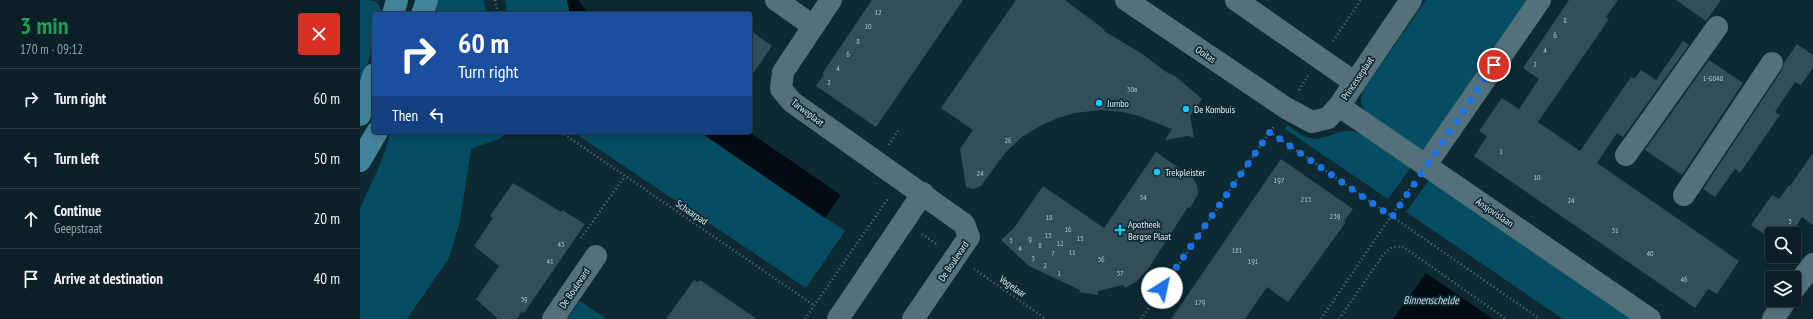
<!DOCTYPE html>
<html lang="en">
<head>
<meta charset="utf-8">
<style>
  body { margin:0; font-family:"PT Sans Narrow",sans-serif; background:#13272e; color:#f1f3f6; height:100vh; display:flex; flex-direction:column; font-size:15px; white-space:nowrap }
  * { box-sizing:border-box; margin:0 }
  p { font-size:13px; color:#99a2a7 }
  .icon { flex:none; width:22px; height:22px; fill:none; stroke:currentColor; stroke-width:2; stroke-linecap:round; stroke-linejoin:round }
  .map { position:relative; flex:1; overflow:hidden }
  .side { display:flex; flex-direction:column; background:#0a1f26; width:360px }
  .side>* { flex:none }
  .top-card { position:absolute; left:12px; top:12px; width:380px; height:122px; border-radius:4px; box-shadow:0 2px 6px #0003,0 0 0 1px #2a3d43; background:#1a4fa0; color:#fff; overflow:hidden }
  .buttons { position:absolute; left:1405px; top:227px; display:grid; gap:8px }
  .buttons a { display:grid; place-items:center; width:36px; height:36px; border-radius:4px; background:#0a1f26; box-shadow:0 2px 6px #0003,0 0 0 1px #2a3d43; font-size:20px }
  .pin { position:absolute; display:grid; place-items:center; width:34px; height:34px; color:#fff; margin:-17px; border:2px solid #fff; border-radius:50%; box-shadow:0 1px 4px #0007 }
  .me { position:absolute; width:44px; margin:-22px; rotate:35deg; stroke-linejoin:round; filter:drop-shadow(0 0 3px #0008) }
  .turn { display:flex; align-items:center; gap:14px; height:84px; padding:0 20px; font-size:18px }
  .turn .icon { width:52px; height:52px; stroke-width:2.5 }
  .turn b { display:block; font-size:28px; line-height:34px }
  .then { display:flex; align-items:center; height:38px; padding:0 20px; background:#0003; gap:8px; font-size:15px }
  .round { display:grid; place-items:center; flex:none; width:42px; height:42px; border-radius:4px; background:#13272e }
  .overview { display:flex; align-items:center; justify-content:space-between; height:68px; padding:0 20px }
  h1 { font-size:24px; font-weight:600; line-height:30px; color:#1e9e55 }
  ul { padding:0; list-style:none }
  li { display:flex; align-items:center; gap:12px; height:60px; padding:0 20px; border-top:1px solid #2a3d43 }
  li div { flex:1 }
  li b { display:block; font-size:15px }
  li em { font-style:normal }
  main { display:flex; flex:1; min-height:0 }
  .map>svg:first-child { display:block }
  .green { fill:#054d61 }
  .water { fill:#000c12 }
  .building { fill:#324e58 }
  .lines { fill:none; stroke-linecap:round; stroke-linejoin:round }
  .path { stroke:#5c737b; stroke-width:2.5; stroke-dasharray:1 3; stroke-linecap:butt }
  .minor { stroke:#53707b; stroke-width:22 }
  .major { stroke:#44849a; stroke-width:22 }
  .route { stroke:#1a73e8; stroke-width:7; stroke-dasharray:0 12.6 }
  .poi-dot { fill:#11cafb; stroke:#0d2932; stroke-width:1.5 }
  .labels { text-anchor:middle; stroke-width:3.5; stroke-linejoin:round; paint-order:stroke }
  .number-label { font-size:8px; fill:#b2c4cc }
  .street-label { font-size:10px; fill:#ddecf3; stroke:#0d2932 }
  .poi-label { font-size:10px; fill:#ddecf3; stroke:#0d2932; text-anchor:start }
  .water-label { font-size:11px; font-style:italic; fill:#cbe5f0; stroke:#0d2932 }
</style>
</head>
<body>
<main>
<section class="side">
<div class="overview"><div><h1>3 min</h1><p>170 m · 09:12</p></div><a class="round" style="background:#d93025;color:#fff"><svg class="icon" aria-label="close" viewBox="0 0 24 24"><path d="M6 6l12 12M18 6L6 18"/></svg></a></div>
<ul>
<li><svg class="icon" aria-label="right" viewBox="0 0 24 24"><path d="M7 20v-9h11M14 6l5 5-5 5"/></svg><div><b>Turn right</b></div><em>60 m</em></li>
<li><svg class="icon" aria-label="left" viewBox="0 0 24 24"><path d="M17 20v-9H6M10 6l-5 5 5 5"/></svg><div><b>Turn left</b></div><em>50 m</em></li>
<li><svg class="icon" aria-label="ahead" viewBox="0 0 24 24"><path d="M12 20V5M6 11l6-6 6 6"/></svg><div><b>Continue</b><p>Geepstraat</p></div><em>20 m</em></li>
<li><svg class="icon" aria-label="arrive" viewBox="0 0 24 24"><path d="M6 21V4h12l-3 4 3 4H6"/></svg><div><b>Arrive at destination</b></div><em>40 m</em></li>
</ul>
</section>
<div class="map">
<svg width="1453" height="319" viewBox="0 0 1453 319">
  <rect width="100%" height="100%" fill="#0d2932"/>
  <g class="green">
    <path d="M0 0C15 0 18 0 23 14H14V45L0 86Z"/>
    <polygon points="75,0 124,0 126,14 71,14"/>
    <polygon points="145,0 207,0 210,14 147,14"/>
    <polygon points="1066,0 1169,0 1064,153 1007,114 1001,104 1002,92"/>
    <path d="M927 125C937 132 948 141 961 138 973 136 980 129 993 131 1001 132 1041 161 1051 167L1028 199 925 129Z"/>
    <polygon points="31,132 148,132 141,138 111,149 100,221 89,258 47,319 0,319 0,208 21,162"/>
    <polygon points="213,132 340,132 485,231 446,288"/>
    <polygon points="1069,180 1272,319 1203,319 1046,212"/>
    <polygon points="220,301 247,319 207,319"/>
  </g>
  <g class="water">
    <polygon points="207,0 218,0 229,14 210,14"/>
    <polygon points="340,132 389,132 481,195 465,218"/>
    <polygon points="1066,273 1133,319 1033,319"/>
  </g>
  <g class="building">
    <polygon points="512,0 603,0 516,127 456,86 464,75 462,74"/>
    <polygon points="656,0 705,0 745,30 744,31 784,55 806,72 815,76 842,99 830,116 834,138 828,136 805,140 812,129 779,116 762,112 741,110 715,113 698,118 680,126 662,137 645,153 621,186 613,189 606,187 600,149 613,130 581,108"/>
    <polygon points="1209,0 1258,0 1246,17 1249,19 1178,122 1220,151 1271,77 1274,79 1281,70 1296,80 1323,41 1329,45 1263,137 1257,133 1237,163 1379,261 1357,294 1348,289 1335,308 1114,156 1127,136 1119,131 1142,98 1159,109 1179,79 1163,68"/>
    <polygon points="1316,0 1361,0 1346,21"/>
    <polygon points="390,30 412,46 390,78"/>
    <polygon points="1437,44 1453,55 1453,68 1441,85 1435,82 1415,112 1420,115 1380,173 1375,169 1355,197 1343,189 1422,70 1424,63"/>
    <polygon points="1349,60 1383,83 1322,175 1285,150"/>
    <polygon points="796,152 832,177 837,185 838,194 830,208 828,207 788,269 776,282 765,288 763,285 738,291 738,295 719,292 720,290 669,266 641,240 653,229 683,186 744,228"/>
    <polygon points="1453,153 1453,225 1442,217 1431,234 1404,234 1391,225 1412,195 1419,199 1429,185 1430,186"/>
    <polygon points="921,159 993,209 984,221 986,222 928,302 907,287 885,319 811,319"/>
    <polygon points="153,183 201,212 202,210 225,224 164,313 162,311 157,319 138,319 116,299 139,266 114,246 133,218 130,216"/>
    <polygon points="334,280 338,282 340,280 397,319 306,319"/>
  </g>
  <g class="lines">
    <g class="path">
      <polyline points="135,0 138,14"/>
      <polyline points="973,41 1001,0"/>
      <polyline points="939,90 948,76"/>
      <polyline points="201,132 455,306"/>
      <polyline points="910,132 1180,319"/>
      <polyline points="529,145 539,129"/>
      <polyline points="562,234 578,245"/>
      <polyline points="221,238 265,176"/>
      <polyline points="614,269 686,319"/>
      <polyline points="445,319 529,197"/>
      <polyline points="781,319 914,126"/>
      <polyline points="961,319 1053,184"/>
      <polyline points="979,319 1023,255 1031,248 1042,246 1146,319"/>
    </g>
    <g class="minor">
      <polyline points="416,0 453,26"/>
      <polyline points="471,0 423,72 421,89 432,102 604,224 609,237 553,319"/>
      <polyline points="766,0 926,108 952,122 968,118 979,106 1051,0"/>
      <polyline points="876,0 994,82"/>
      <polyline points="979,106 1290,319"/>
      <polyline points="1266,155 1357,27"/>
      <polyline points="1066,165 1180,0"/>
      <polyline points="1324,195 1412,63"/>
      <polyline points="1434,289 1453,264"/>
      <polyline points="193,319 236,256"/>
      <polyline points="478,319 563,193"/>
      <polyline points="1413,319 1426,300"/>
    </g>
    <g class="major">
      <polyline points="33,14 37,0"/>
      <polyline points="62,14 67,0"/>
      <polyline points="0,115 14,74"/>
      <polyline points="0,161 17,132"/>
    </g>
  </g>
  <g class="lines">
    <polyline class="route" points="802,288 910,132 1032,217 1134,65"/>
  </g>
  <g class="poi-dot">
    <circle cx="739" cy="103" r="4"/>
    <circle cx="826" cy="109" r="4"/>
    <circle cx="797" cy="172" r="4"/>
    <path d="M758 224h4v4h4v4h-4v4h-4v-4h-4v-4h4z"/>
  </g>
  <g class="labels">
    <g class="number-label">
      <text x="518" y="15">12</text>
      <text x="1205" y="23">8</text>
      <text x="508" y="29">10</text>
      <text x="1195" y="38">6</text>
      <text x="498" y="44">8</text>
      <text x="1185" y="53">4</text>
      <text x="488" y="57">6</text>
      <text x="1175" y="67">2</text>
      <text x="478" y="71">4</text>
      <text x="1353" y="81">1-G048</text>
      <text x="469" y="85">2</text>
      <text x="772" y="92">30a</text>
      <text x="648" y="143">26</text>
      <text x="1141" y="154">1</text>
      <text x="620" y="176">24</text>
      <text x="1177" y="180">10</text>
      <text x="919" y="183">197</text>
      <text x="783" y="200">34</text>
      <text x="946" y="202">213</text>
      <text x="1211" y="203">24</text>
      <text x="975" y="219">239</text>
      <text x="689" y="220">18</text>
      <text x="1430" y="224">3</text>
      <text x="708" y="232">16</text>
      <text x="1255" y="233">31</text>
      <text x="688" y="238">13</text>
      <text x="720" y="241">15</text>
      <text x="670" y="242">9</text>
      <text x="651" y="243">5</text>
      <text x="700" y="246">12</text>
      <text x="201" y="247">43</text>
      <text x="680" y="248">8</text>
      <text x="660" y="251">4</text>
      <text x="877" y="253">181</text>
      <text x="712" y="255">11</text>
      <text x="693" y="256">7</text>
      <text x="1290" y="256">40</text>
      <text x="673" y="261">3</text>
      <text x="741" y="262">36</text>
      <text x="190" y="264">41</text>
      <text x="893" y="264">191</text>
      <text x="685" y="268">2</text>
      <text x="699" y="276">1</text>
      <text x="760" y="276">37</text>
      <text x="1324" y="282">46</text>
      <text x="164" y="302">39</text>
      <text x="840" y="305">179</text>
    </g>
    <g class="street-label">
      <text transform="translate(846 54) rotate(34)" y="4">Ooitas</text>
      <text transform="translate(997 78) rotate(-56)" y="4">Princesseplaat</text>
      <text transform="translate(448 112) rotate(37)" y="4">Tarweplaat</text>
      <text transform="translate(332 212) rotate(34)" y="4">Schaarpad</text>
      <text transform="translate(1135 212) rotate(34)" y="4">Ansjovislaan</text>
      <text transform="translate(593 261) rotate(-56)" y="4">De Boulevard</text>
      <text transform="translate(653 286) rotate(35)" y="4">Vogelaar</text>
      <text transform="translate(214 288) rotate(-56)" y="4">De Boulevard</text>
    </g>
    <g class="poi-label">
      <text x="747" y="107">Jumbo</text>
      <text x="834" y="113">De Kombuis</text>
      <text x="805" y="176">Trekpleister</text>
      <text x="768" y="228">Apotheek<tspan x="768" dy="12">Bergse Plaat</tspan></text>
    </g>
    <g class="water-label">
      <text x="1071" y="304">Binnenschelde</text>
    </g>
  </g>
</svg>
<div class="buttons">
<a><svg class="icon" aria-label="search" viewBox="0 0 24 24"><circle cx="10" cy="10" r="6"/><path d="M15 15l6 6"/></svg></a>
<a><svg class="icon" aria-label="layers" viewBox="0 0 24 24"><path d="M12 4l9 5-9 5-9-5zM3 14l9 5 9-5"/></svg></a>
</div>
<div class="pin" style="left:1134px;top:65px;background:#d93025"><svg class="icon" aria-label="arrive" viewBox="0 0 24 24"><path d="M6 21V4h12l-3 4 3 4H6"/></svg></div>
<svg class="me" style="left:802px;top:288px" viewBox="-20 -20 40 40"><circle r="19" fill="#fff"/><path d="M0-13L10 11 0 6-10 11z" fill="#1a73e8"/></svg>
<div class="top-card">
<div class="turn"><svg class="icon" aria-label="right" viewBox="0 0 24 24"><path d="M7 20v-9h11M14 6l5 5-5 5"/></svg><div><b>60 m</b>Turn right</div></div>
<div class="then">Then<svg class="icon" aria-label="left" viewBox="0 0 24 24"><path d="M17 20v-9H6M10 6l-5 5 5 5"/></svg></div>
</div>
</div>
</main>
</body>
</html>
